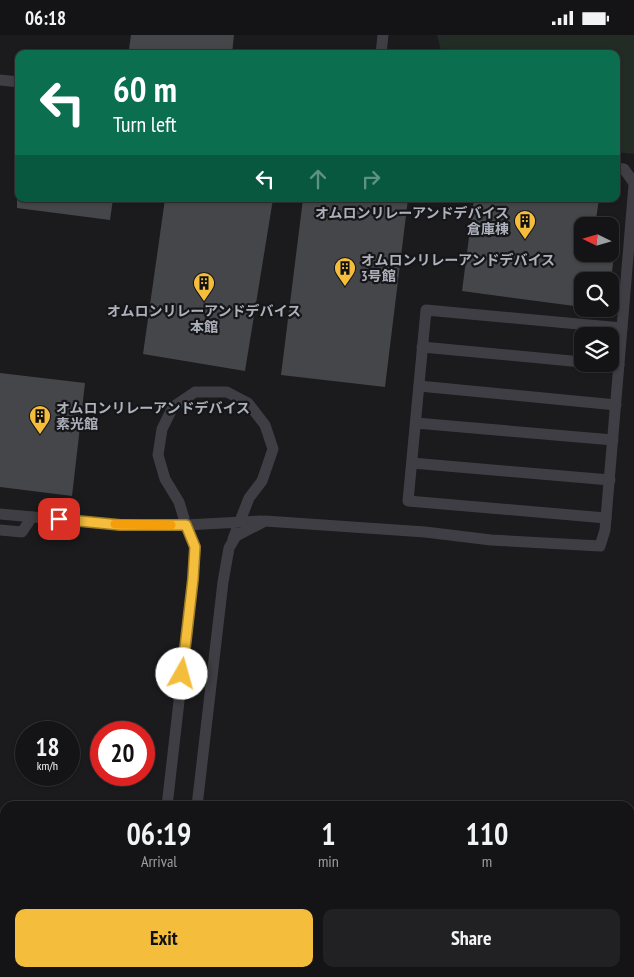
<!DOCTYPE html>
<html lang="en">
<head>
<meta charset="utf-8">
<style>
  body { margin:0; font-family:"PT Sans Narrow","Noto Sans JP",sans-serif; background:#212123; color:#f1f3f6; height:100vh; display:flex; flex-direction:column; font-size:19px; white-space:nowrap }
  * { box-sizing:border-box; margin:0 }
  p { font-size:16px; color:#9d9ea1 }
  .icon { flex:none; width:28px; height:28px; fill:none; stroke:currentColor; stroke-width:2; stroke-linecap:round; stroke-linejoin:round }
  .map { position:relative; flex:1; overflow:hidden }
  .drawer { position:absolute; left:0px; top:766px; width:635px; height:176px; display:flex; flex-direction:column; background:#141416; border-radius:15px 15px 0 0; box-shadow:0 1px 4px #0004,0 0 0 1px #333335 }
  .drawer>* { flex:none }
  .banner { position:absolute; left:15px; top:15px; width:605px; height:152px; border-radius:10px; box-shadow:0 1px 4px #0004,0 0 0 1px #333335; background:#0b6e4f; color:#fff; overflow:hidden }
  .needle { width:32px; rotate:275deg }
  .controls { position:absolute; left:574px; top:182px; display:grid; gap:10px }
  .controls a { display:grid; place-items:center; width:45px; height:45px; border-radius:10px; background:#141416; box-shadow:0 1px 4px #0004,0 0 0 1px #333335; font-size:25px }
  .speed { position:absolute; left:15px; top:686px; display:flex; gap:10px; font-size:25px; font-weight:700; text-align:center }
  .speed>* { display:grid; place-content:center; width:65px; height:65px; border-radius:50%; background:#141416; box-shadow:0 1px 4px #0004,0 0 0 1px #333335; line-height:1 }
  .speed small { font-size:12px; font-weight:400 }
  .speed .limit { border:8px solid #d22; background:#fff; color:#111 }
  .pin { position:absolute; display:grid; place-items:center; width:42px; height:42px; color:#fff; margin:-21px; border-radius:10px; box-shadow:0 2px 8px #0006 }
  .me { position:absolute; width:55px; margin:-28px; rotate:7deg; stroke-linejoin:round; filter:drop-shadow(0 0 4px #0008) }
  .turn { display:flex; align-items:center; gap:18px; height:105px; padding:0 15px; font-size:22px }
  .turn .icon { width:65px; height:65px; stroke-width:2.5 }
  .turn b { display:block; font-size:35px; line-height:42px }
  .lanes { display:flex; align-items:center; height:48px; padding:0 15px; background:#0003; justify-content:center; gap:25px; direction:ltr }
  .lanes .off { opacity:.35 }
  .eta { display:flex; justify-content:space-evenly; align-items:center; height:85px; text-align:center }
  .eta b { font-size:30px; font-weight:700; line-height:35px }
  .cta { display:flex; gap:10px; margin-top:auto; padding:10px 15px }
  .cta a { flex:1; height:58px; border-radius:10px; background:#f4be3c; color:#111; font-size:20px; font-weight:700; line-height:58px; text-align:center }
  .cta a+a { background:#212123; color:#f1f3f6 }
  .status { display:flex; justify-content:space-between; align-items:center; height:35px; padding:0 25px; background:#141416; direction:ltr }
  .status svg { height:14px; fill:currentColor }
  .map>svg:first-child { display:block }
  .green { fill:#222b24 }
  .building { fill:#45464a }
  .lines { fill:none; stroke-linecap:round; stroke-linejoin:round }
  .lane { stroke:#3e3e44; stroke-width:11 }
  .street { stroke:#3e3e44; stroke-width:21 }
  .highway { stroke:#686a73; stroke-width:28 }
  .route-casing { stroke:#9f7c27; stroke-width:12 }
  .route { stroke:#f4be3c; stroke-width:9 }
  .slow { stroke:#f59e0b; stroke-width:9 }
  .labels { text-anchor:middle; stroke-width:4.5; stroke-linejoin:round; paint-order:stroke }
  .poi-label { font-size:14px; font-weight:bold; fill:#adb1bc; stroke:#161618; text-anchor:start }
</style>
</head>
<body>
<div class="status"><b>06:18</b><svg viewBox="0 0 49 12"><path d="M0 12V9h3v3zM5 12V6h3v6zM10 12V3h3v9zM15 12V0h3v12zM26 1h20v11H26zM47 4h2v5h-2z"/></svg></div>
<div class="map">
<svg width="634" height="942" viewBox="0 0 634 942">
  <rect width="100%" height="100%" fill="#1b1b1d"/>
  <polygon class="green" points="437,0 634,0 634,119 616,117 616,19 442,19"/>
  <g class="building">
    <polygon points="131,0 234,0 232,19 170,19 129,14"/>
    <polygon points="17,164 113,164 110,185 17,173"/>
    <polygon points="165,164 273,164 245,336 143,319"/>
    <polygon points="303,164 408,164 385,352 281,340"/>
    <polygon points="474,164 599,164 595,191 582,191 582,219 614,219 611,246 582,246 582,272 462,256"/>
    <polygon points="0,338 85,348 72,461 0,452"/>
  </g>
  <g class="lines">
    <g class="lane">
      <polyline points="381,19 383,0"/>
      <polyline points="0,45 19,47"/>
      <polyline points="616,133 624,134 634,148"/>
      <polyline points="422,312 582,327"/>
      <polyline points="603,329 619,330"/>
      <polyline points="419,351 616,370"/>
      <polyline points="416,388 613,405"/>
      <polyline points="412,428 610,445"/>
      <polyline points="0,479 120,490 186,490 195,512 193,544 167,771"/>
      <polyline points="606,483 408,466 426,275 622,293"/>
      <polyline points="0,495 22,497 32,482"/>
      <polyline points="233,504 249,463 262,446 273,414 265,390 248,368 227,357 195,357 173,372 162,394 158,420 165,444 179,467 186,490 261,486"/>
      <polyline points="197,771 223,547 229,513 236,501 265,486 425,497 491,505 600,511 605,495 634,150"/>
      <polyline points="150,942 150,938"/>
      <polyline points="182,942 183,938"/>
    </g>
    <polyline class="street" points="28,942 29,938"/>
    <g class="highway">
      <polyline points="0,930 5,930"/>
      <polyline points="74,938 119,942"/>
    </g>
  </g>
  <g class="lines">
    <g class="route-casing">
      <polyline id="route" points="59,484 120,490 186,490 195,512 193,544 182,639"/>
    </g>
    <use href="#route" class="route"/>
    <polyline class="slow" points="115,489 171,490"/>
  </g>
  <defs>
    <g id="building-pin" transform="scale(1.125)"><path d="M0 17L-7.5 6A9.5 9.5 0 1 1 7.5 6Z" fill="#f4be3c" stroke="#161618"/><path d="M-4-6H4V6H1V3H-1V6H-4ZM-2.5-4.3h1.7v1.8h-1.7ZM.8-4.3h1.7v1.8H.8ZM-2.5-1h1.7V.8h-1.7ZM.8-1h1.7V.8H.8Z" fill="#111"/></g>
  </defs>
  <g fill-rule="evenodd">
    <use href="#building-pin" x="525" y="186"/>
    <use href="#building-pin" x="345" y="233"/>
    <use href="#building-pin" x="204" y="248"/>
    <use href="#building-pin" x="40" y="381"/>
  </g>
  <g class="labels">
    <g class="poi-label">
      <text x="509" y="183" text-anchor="end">オムロンリレーアンドデバイス<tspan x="509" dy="16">倉庫棟</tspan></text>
      <text x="361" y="230">オムロンリレーアンドデバイス<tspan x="361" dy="16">3号館</tspan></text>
      <text x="204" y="281" text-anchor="middle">オムロンリレーアンドデバイス<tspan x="204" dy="16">本館</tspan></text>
      <text x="56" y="378">オムロンリレーアンドデバイス<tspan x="56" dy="16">素光館</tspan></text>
    </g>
  </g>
</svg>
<div class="controls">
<a><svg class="needle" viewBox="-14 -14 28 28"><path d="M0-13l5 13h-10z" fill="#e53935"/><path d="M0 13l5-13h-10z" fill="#9d9ea1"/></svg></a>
<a><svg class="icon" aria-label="search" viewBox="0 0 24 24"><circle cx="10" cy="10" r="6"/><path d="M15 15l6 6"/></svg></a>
<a><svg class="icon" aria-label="layers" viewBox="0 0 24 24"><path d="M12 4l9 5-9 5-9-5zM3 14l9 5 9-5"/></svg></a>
</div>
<div class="speed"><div>18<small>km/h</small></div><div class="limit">20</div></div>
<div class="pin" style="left:59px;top:484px;background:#d93025"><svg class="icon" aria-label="arrive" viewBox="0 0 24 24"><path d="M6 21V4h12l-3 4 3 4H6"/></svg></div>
<svg class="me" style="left:182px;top:639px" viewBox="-20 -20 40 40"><circle r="19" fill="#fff"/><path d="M0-13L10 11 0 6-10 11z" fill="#f4be3c"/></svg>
<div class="banner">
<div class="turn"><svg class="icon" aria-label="left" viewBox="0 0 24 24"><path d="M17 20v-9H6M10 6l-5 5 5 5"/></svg><div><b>60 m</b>Turn left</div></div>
<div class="lanes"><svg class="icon" aria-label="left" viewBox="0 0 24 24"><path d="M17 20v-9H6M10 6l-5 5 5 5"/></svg><svg class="icon off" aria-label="ahead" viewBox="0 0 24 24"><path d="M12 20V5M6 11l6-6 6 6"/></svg><svg class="icon off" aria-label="right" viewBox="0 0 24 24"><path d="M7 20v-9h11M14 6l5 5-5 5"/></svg></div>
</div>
<section class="drawer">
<div class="eta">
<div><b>06:19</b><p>Arrival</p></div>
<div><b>1</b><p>min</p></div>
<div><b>110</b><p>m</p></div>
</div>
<div class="cta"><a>Exit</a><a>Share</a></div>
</section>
</div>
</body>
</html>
